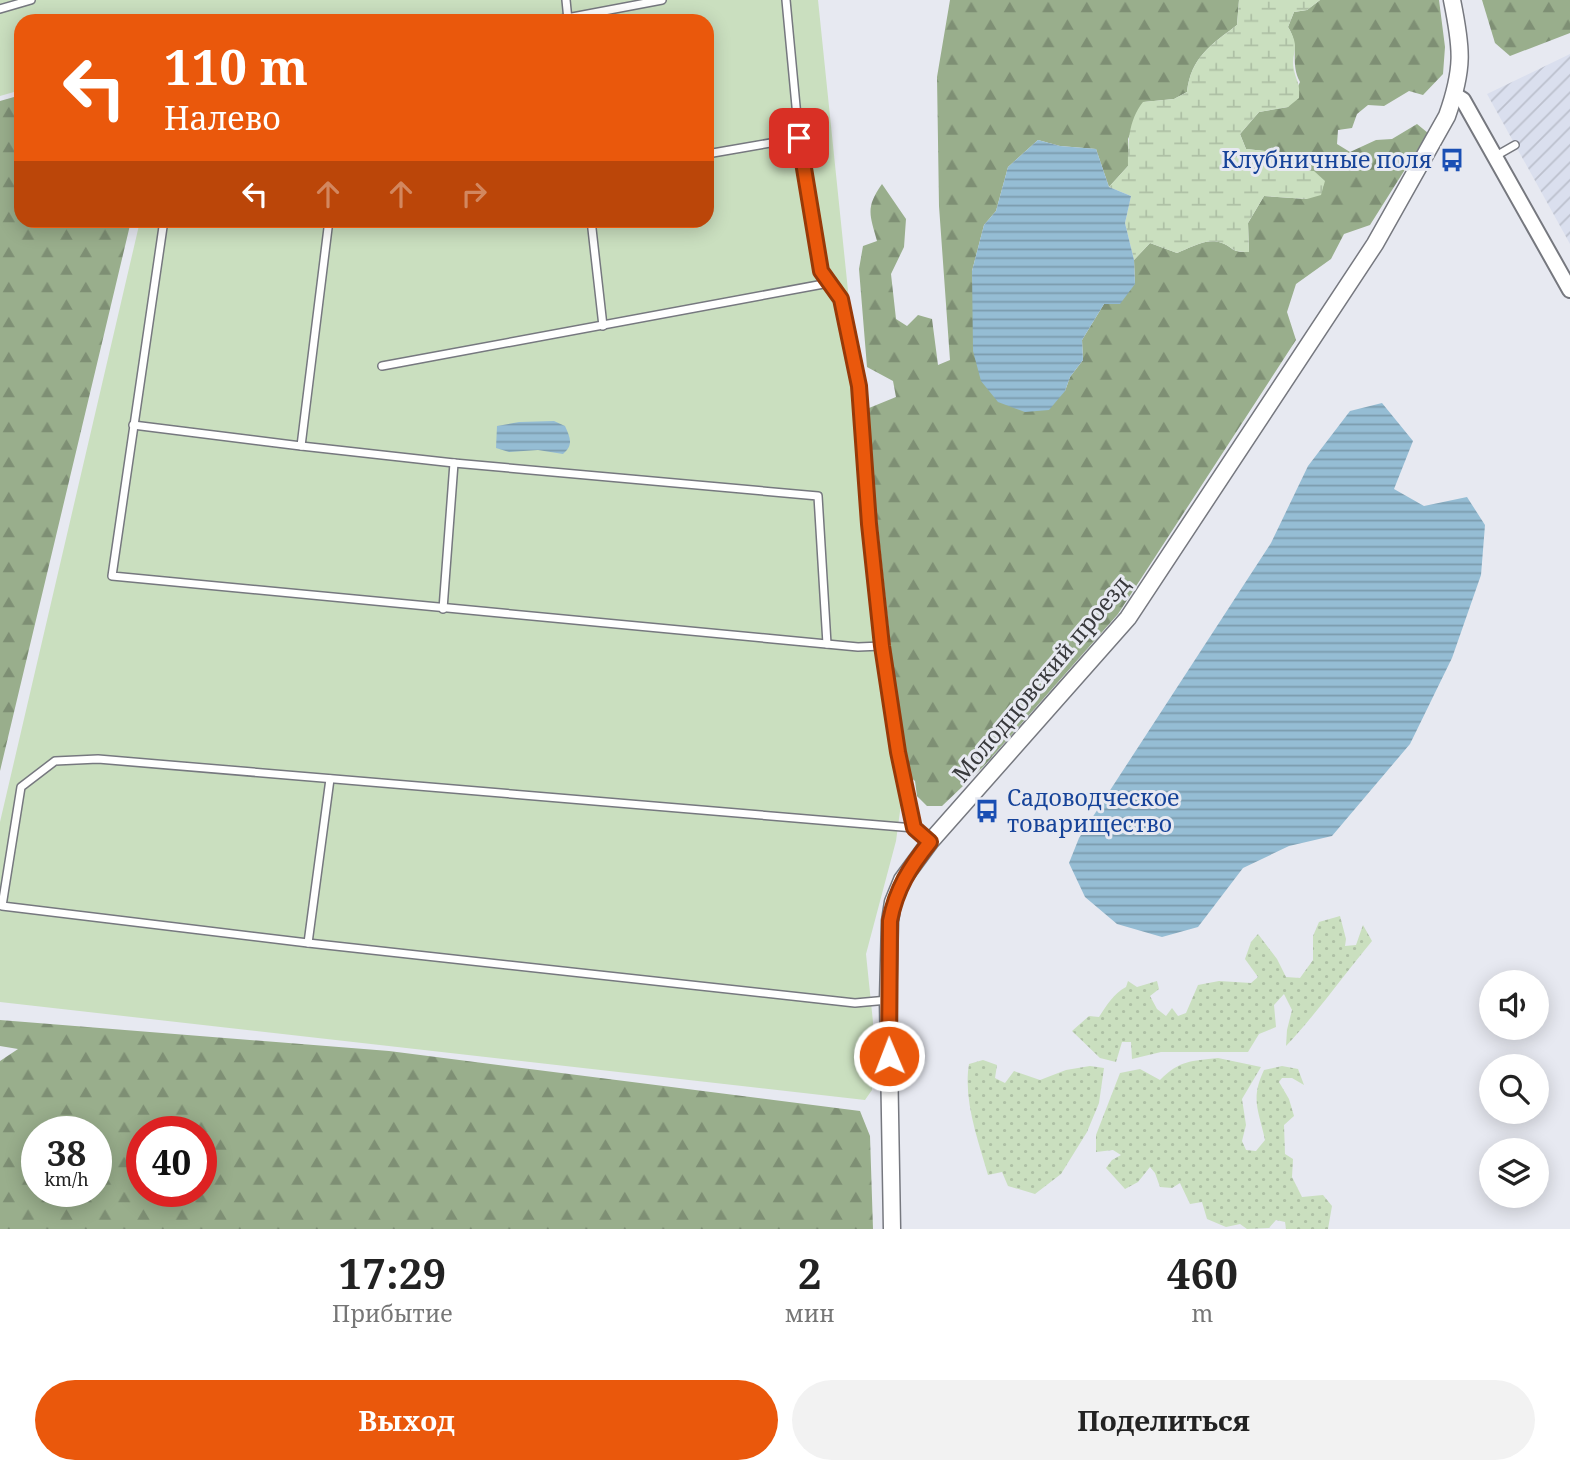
<!DOCTYPE html>
<html lang="ru">
<head>
<meta charset="utf-8">
<style>
  body { margin:0; font-family:"Noto Serif",serif; background:#f2f2f2; color:#222; height:100vh; display:flex; flex-direction:column; font-size:26px; white-space:nowrap }
  * { box-sizing:border-box; margin:0 }
  p { font-size:23px; color:#767676 }
  .icon { flex:none; width:38px; height:38px; fill:none; stroke:currentColor; stroke-width:2; stroke-linecap:round; stroke-linejoin:round }
  .map { position:relative; height:1229px; overflow:hidden }
  .panel { display:flex; flex-direction:column; background:#fff; flex:1 }
  .panel>* { flex:none }
  .top-card { position:absolute; left:14px; top:14px; width:700px; height:214px; border-radius:21px; box-shadow:0 4px 18px #0003; background:#ea580c; color:#fff; overflow:hidden }
  .controls { position:absolute; left:1479px; top:970px; display:grid; gap:14px }
  .controls a { display:grid; place-items:center; width:70px; height:70px; border-radius:50%; background:#fff; box-shadow:0 4px 18px #0003; font-size:35px }
  .speed { position:absolute; left:21px; top:1116px; display:flex; gap:14px; font-size:35px; font-weight:700; text-align:center }
  .speed>* { display:grid; place-content:center; width:91px; height:91px; border-radius:50%; background:#fff; box-shadow:0 4px 18px #0003; line-height:1 }
  .speed small { font-size:18px; font-weight:400 }
  .speed .limit { border:10px solid #d22; background:#fff; color:#111 }
  .pin { position:absolute; display:grid; place-items:center; width:60px; height:60px; color:#fff; margin:-30px; border-radius:14px; box-shadow:0 4px 10px #0006 }
  .me { position:absolute; width:77px; margin:-38px; rotate:359deg; stroke-linejoin:round; filter:drop-shadow(0 0 5px #0008) }
  .turn { display:flex; align-items:center; gap:24px; height:147px; padding:0 35px; font-size:32px }
  .turn .icon { width:91px; height:91px; stroke-width:2.5 }
  .turn b { display:block; font-size:49px; line-height:60px }
  .lanes { display:flex; align-items:center; height:66px; padding:0 35px; background:#0003; justify-content:center; gap:35px; direction:ltr }
  .lanes .off { opacity:.35 }
  .eta { display:flex; justify-content:space-evenly; align-items:center; height:119px; text-align:center }
  .eta b { font-size:42px; font-weight:700; line-height:49px }
  .action { display:flex; gap:14px; margin-top:auto; padding:14px 35px }
  .action a { flex:1; height:80px; border-radius:42px; background:#ea580c; color:#fff; font-size:28px; font-weight:700; line-height:80px; text-align:center }
  .action a+a { background:#f2f2f2; color:#222 }
  .map>svg:first-child { display:block }
  .industrial { fill:url(#industrial-furrows) }
  .grass { fill:url(#grass-dots) }
  .forest { fill:url(#forest-firs); fill-rule:evenodd }
  .wetland { fill:url(#wetland-marsh) }
  .garden { fill:#cadfbf }
  .water { fill:url(#water-rules) }
  .lines { fill:none; stroke-linecap:round; stroke-linejoin:round }
  .service-casing { stroke:#76787f; stroke-width:10 }
  .minor-casing { stroke:#76787f; stroke-width:18 }
  .tertiary-casing { stroke:#76787f; stroke-width:19 }
  .service { stroke:#fff; stroke-width:7 }
  .minor { stroke:#fff; stroke-width:14 }
  .tertiary { stroke:#fff; stroke-width:16 }
  .route-casing { stroke:#983908; stroke-width:18 }
  .route { stroke:#ea580c; stroke-width:12 }
  .labels { text-anchor:middle; stroke-width:6; stroke-linejoin:round; paint-order:stroke }
  .transit-label { font-size:23px; fill:#164399; stroke:#e7e9f1; text-anchor:end }
  .street-label { font-size:23px; fill:#393a3d; stroke:#e7e9f1 }
</style>
</head>
<body>
<div class="map">
<svg width="1570" height="1229" viewBox="0 0 1570 1229">
  <defs>
    <pattern id="industrial-furrows" width="10" height="10" patternUnits="userSpaceOnUse" patternTransform="scale(1.75)"><rect width="10" height="10" fill="#dadfee"/><path d="M-1 1l2-2M0 10L10 0M9 11l2-2" fill="none" stroke="#bcc0cd"/></pattern>
    <pattern id="grass-dots" width="8" height="8" patternUnits="userSpaceOnUse" patternTransform="scale(1.75)"><rect width="8" height="8" fill="#cadfbf"/><path d="M2 2h.1M6 6h.1" fill="none" stroke="#aec0a5" stroke-width="1.8" stroke-linecap="round"/></pattern>
    <pattern id="forest-firs" width="22" height="20" patternUnits="userSpaceOnUse" patternTransform="scale(1.75)"><rect width="22" height="20" fill="#99ae8c"/><path d="M5 1l3.5 6h-7zM16 11l3.5 6h-7z" fill="#7e8f74"/></pattern>
    <pattern id="wetland-marsh" width="20" height="14" patternUnits="userSpaceOnUse" patternTransform="scale(1.75)"><rect width="20" height="14" fill="#cadfbf"/><path d="M1 5h8M5 5V1M11 12h8M15 12V8" fill="none" stroke="#aec0a5"/></pattern>
    <pattern id="water-rules" width="6" height="5" patternUnits="userSpaceOnUse" patternTransform="scale(1.75)"><rect width="6" height="5" fill="#95bdd4"/><path d="M0 2.5h6" fill="none" stroke="#7b9bad"/></pattern>
  </defs>
  <rect width="100%" height="100%" fill="#e7e9f1"/>
  <polygon class="industrial" points="1570,54 1570,244 1487,94"/>
  <g class="grass">
    <path d="M1340 916 1346 939 1345 946 1356 945 1363 925 1372 941C1343 976 1317 1013 1286 1046L1287 1030 1292 1010 1284 994 1274 1005 1276 1027 1259 1034 1248 1052H1161L1132 1059 1131 1042H1122L1116 1062 1100 1058 1072 1031 1089 1016 1099 1017C1107 1005 1113 994 1126 987L1128 981 1137 987 1157 981 1159 989 1150 996 1157 1009 1166 1016 1172 1008 1178 1016 1186 1013 1198 985 1219 981 1251 983 1258 977 1245 959 1251 942 1258 934 1277 959 1286 977 1300 978 1313 960V936L1319 922Z"/>
    <path d="M1218 1058 1261 1067 1242 1099 1246 1125 1242 1141 1246 1150 1256 1151 1265 1140C1259 1110 1250 1100 1264 1070L1282 1066 1298 1069 1304 1085 1292 1078H1282L1279 1082 1289 1099 1294 1116 1284 1125 1285 1154 1293 1159 1292 1177 1302 1197 1323 1195 1332 1206 1328 1229H1286L1285 1222 1276 1220 1269 1228 1247 1229 1240 1224 1226 1227 1207 1219 1202 1202 1190 1204 1180 1183 1172 1188 1160 1187 1155 1173 1150 1167 1138 1182 1125 1189 1106 1168 1112 1160 1121 1155 1113 1150 1096 1152V1135L1120 1073 1140 1069 1160 1080C1180 1060 1191 1061 1218 1058Z"/>
    <path d="M983 1060 997 1065 995 1078 1005 1083 1014 1071 1040 1080 1066 1070 1090 1066 1104 1068 1099 1103 1087 1132 1061 1174 1035 1194 1008 1186 1002 1172 988 1175C978 1140 963 1100 969 1064Z"/>
  </g>
  <g class="forest">
    <path d="M950 0H1239L1237 25C1211 45 1191 57 1187 92L1174 99 1144 102 1128 139V166L1109 187 1096 149 1060 146 1038 140 1008 167 996 211 984 225 972 271 974 299 1065 391 1070 377 1083 360 1082 340 1104 304 1135 284 1134 260 1150 243 1177 253C1190 248 1207 237 1222 243 1236 249 1230 252 1249 252L1248 223 1264 196 1307 199 1299 170 1275 152 1246 149 1240 134 1259 112 1288 107 1300 82C1289 61 1301 48 1288 27L1294 12 1307 10 1320 0H1439L1445 47 1443 74 1423 95 1409 91 1384 106 1368 105 1357 114 1352 128 1338 130 1337 144 1350 152 1376 140 1392 139 1417 124 1428 133 1370 225 1344 234 1331 259 1296 284 1287 312 1296 340 1118 614 984 766 942 806H927L917 796 915 781 904 772 867 424 869 408 896 397 893 381 867 367 859 269 863 246 877 241C870 215 865 208 882 184L906 219 904 247 891 274 896 319 907 326 918 315 932 319 938 365 950 360 939 206 937 77Z"/>
    <polygon points="1482,0 1570,0 1570,33 1510,56 1495,43"/>
    <polygon points="21,95 21,220 131,221 0,771 0,101"/>
    <path d="M0 1020 389 1051 860 1111 870 1136 873 1229H0V1061L18 1049 0 1046ZM37 1132H96V1192H37ZM142 1132H201V1192H142Z"/>
  </g>
  <path class="wetland" d="M1239 0H1320L1307 10 1294 12 1288 27C1302 50 1290 51 1294 70 1297 84 1300 81 1299 98L1288 107 1259 112 1240 134 1246 149 1275 152 1299 170 1314 171 1325 181 1321 195 1307 199 1264 196 1248 223 1249 252C1231 252 1236 249 1222 243 1207 237 1190 248 1177 253L1150 243 1134 260 1125 223 1131 196 1109 187 1128 166C1128 143 1128 121 1143 102L1174 99 1187 92C1191 57 1211 45 1237 25Z"/>
  <polygon class="garden" points="0,0 818,0 901,804 896,841 866,954 873,1022 872,1090 865,1100 0,1002 0,822 140,221 707,220 707,21 21,21 21,90 0,96"/>
  <g class="water">
    <polygon points="1038,140 1060,146 1096,149 1109,187 1131,196 1125,223 1134,260 1135,284 1120,304 1104,304 1082,340 1083,360 1070,377 1065,391 1049,410 1025,412 998,402 981,381 973,351 972,271 984,225 996,211 1008,167"/>
    <polygon points="1382,403 1413,441 1394,489 1424,506 1467,497 1485,525 1481,575 1452,658 1410,744 1332,836 1289,846 1243,868 1198,927 1162,937 1117,924 1085,897 1069,863 1079,838 1271,543 1308,466 1350,411"/>
    <path d="M554 421 565 426C570 437 574 445 563 454L538 450 509 452 496 448 497 426 519 422Z"/>
  </g>
  <g class="lines">
    <g class="service-casing">
      <g id="service">
        <polyline points="566,0 568,20"/>
        <polyline points="786,0 799,138 821,270 841,299 859,386 869,524 882,646"/>
        <polyline points="0,9 31,0"/>
        <polyline points="551,21 662,0"/>
        <polyline points="707,154 799,138"/>
        <polyline points="1494,157 1515,145"/>
        <polyline points="164,220 112,576 858,647 882,646 898,753 914,828 929,842"/>
        <polyline points="591,220 603,326"/>
        <polyline points="382,366 829,283"/>
        <polyline points="133,425 301,446 329,220"/>
        <polyline points="301,446 454,463 818,496 827,644"/>
        <polyline points="443,609 454,463"/>
        <polyline points="308,943 330,779"/>
        <polyline points="888,1000 855,1003 308,943 2,906 21,787 55,761 98,759 914,828"/>
      </g>
    </g>
    <g class="minor-casing">
      <polyline id="minor" points="1455,95 1463,100 1570,290"/>
    </g>
    <g class="tertiary-casing">
      <path id="tertiary" d="M892 1229 888 1000 890 921 893 902 902 880 930 842 1128 618 1375 244 1447 116C1464 68 1462 49 1452 0"/>
    </g>
    <use href="#service" class="service"/>
    <use href="#minor" class="minor"/>
    <use href="#tertiary" class="tertiary"/>
  </g>
  <g class="lines">
    <g class="route-casing">
      <path id="route" d="M799 138 821 271 841 299 859 386 869 524 882 646 898 752 914 828 930 842C910 867 896 889 890 921L889 1056"/>
    </g>
    <use href="#route" class="route"/>
  </g>
  <defs>
    <g id="bus-bare" transform="scale(1.89)"><path d="M-5-6H5V4H4V6H2V4H-2V6H-4V4H-5ZM-3.5-4V0h7V-4ZM-3.5 1.2v1.5H-2V1.2ZM2 1.2v1.5H3.5V1.2Z" fill="#1a4fb4" stroke="#e7e9f1" stroke-width="2.5" paint-order="stroke"/></g>
  </defs>
  <g fill-rule="evenodd">
    <use href="#bus-bare" x="1452" y="160"/>
    <use href="#bus-bare" x="987" y="811"/>
  </g>
  <g class="labels">
    <g class="transit-label">
      <text x="1432" y="168">Клубничные поля</text>
      <text x="1007" y="806" text-anchor="start">Садоводческое<tspan x="1007" dy="26">товарищество</tspan></text>
    </g>
    <g class="street-label">
      <text transform="translate(1041 679) rotate(-50)" y="8">Молодцовский проезд</text>
    </g>
  </g>
</svg>
<div class="controls">
<a><svg class="icon" aria-label="sound" viewBox="0 0 24 24"><path d="M4 9h4l5-4v14l-5-4H4zM17 9q2 3 0 6"/></svg></a>
<a><svg class="icon" aria-label="search" viewBox="0 0 24 24"><circle cx="10" cy="10" r="6"/><path d="M15 15l6 6"/></svg></a>
<a><svg class="icon" aria-label="layers" viewBox="0 0 24 24"><path d="M12 4l9 5-9 5-9-5zM3 14l9 5 9-5"/></svg></a>
</div>
<div class="speed"><div>38<small>km/h</small></div><div class="limit">40</div></div>
<div class="pin" style="left:799px;top:138px;background:#d93025"><svg class="icon" aria-label="arrive" viewBox="0 0 24 24"><path d="M6 21V4h12l-3 4 3 4H6"/></svg></div>
<svg class="me" style="left:889px;top:1056px" viewBox="-20 -20 40 40"><circle r="17" fill="#ea580c" stroke="#fff" stroke-width="3"/><path d="M0-11L8 9 0 5-8 9z" fill="#fff"/></svg>
<div class="top-card">
<div class="turn"><svg class="icon" aria-label="left" viewBox="0 0 24 24"><path d="M17 20v-9H6M10 6l-5 5 5 5"/></svg><div><b>110 m</b>Налево</div></div>
<div class="lanes"><svg class="icon" aria-label="left" viewBox="0 0 24 24"><path d="M17 20v-9H6M10 6l-5 5 5 5"/></svg><svg class="icon off" aria-label="ahead" viewBox="0 0 24 24"><path d="M12 20V5M6 11l6-6 6 6"/></svg><svg class="icon off" aria-label="ahead" viewBox="0 0 24 24"><path d="M12 20V5M6 11l6-6 6 6"/></svg><svg class="icon off" aria-label="right" viewBox="0 0 24 24"><path d="M7 20v-9h11M14 6l5 5-5 5"/></svg></div>
</div>
</div>
<section class="panel">
<div class="eta">
<div><b>17:29</b><p>Прибытие</p></div>
<div><b>2</b><p>мин</p></div>
<div><b>460</b><p>m</p></div>
</div>
<div class="action"><a>Выход</a><a>Поделиться</a></div>
</section>
</body>
</html>
